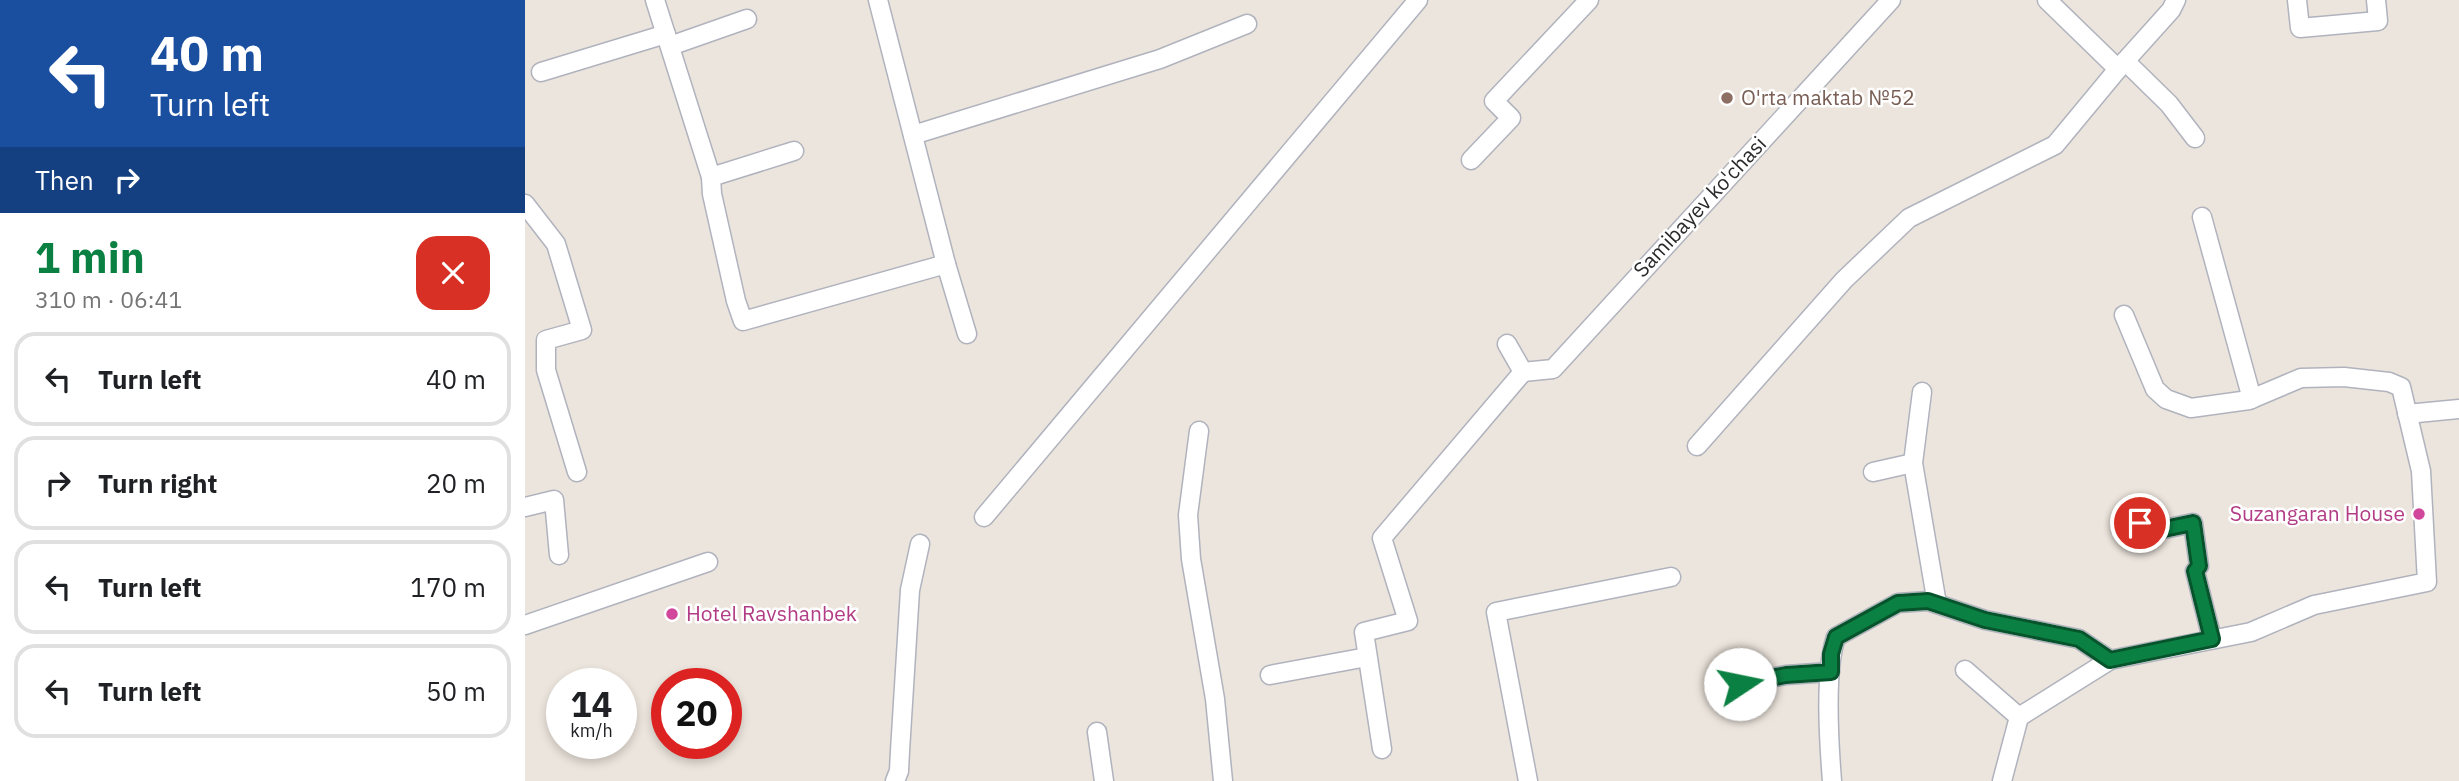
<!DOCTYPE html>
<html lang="en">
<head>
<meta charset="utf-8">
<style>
  body { margin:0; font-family:"IBM Plex Sans",sans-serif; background:#f2f2f2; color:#202124; height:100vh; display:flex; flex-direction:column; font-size:26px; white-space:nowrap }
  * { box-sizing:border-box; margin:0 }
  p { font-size:23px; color:#757577 }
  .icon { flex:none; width:38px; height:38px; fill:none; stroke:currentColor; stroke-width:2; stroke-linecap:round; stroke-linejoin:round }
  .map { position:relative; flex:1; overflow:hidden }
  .side { display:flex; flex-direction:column; background:#fff; width:525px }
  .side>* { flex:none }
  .top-card { background:#1a4fa0; color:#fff; overflow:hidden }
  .speed { position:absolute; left:21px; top:668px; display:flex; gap:14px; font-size:35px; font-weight:700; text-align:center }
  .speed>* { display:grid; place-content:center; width:91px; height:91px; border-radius:50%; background:#fff; box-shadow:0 4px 10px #0003; line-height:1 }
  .speed small { font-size:18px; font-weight:400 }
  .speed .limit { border:10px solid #d22; background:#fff; color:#111 }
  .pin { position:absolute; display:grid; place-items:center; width:60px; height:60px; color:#fff; margin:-30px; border:4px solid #fff; border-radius:50%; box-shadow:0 2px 7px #0007 }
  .me { position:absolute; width:77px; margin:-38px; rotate:79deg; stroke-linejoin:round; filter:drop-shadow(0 0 5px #0008) }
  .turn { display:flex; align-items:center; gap:24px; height:147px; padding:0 35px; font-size:32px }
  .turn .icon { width:91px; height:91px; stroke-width:2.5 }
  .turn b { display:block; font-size:49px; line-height:60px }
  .then { display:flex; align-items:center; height:66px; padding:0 35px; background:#0003; gap:14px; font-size:26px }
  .round { display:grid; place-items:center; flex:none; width:74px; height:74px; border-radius:21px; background:#f2f2f2 }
  .head { display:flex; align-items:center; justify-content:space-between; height:119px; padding:0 35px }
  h1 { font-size:42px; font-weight:700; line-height:52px; color:#0b8043 }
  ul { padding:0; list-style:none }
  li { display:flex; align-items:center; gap:21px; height:94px; margin:0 14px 10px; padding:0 21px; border:4px solid #e0e0e0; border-radius:21px }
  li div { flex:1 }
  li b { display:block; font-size:26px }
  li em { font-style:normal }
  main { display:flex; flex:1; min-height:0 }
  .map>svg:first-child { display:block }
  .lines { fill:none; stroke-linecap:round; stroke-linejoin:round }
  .minor-casing { stroke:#b0b3bd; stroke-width:21 }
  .minor { stroke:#fff; stroke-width:18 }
  .route-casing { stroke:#07532c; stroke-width:18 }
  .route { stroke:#0b8043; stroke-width:12 }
  .education-dot { fill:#8d6e63; stroke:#fff; stroke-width:2.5 }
  .hotel-dot { fill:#d1479c; stroke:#fff; stroke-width:2.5 }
  .labels { text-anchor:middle; stroke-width:5; stroke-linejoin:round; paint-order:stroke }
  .education-label { font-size:21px; fill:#785e54; stroke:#fff; text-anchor:start }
  .street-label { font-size:21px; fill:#2a2a2a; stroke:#fff }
  .hotel-label { font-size:21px; fill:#b23c85; stroke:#fff; text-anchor:end }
</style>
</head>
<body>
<main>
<section class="side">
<div class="top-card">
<div class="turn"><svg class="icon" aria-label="left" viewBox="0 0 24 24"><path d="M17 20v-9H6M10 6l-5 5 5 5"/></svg><div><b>40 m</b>Turn left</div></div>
<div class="then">Then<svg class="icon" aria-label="right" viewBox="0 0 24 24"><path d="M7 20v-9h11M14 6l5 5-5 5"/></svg></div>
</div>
<div class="head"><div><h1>1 min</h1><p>310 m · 06:41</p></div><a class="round" style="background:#d93025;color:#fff"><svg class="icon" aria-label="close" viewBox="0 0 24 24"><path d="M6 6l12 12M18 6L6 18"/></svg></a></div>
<ul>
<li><svg class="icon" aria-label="left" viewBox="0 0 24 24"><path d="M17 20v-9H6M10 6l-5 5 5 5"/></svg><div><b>Turn left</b></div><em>40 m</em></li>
<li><svg class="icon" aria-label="right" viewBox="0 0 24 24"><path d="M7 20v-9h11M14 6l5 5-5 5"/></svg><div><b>Turn right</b></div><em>20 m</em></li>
<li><svg class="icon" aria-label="left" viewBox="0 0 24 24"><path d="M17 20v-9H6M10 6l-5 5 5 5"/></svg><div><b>Turn left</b></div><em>170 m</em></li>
<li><svg class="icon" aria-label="left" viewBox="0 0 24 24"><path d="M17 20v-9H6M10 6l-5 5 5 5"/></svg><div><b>Turn left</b></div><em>50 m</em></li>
</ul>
</section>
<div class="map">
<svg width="1934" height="781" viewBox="0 0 1934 781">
  <rect width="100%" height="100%" fill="#ece5dd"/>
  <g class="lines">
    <g class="minor-casing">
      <g id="minor">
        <polyline points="130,0 186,177 187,194 211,301 218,321 421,264"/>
        <polyline points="353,0 421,264 442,334"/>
        <polyline points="1522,0 1593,69"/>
        <polyline points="1772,0 1775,28 1853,21 1851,0"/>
        <polyline points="145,46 222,19"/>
        <polyline points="1600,61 1644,104 1670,138"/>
        <polyline points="16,72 141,34"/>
        <polyline points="388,135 635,59 722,24"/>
        <polyline points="946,160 986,118 969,101 1064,0"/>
        <polyline points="186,177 269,151"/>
        <polyline points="0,204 31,244 57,330 21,340 21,370 52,472"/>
        <polyline points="1677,217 1727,399"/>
        <polyline points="982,344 998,372 1028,369 1366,0"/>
        <polyline points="1397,392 1388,463 1412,604"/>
        <polyline points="1882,414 1934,409"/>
        <polyline points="674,431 663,515 666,559 690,699 698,781"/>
        <polyline points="1172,446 1319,280 1384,218 1530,145 1593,69 1646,10 1651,0"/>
        <polyline points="1348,472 1388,463"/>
        <polyline points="0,507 29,500 34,555"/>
        <polyline points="459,517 893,0"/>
        <polyline points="1615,523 1620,533 1668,523 1674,566 1670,571 1687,639"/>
        <polyline points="0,625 183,562"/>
        <polyline points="1440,670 1494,717"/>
        <polyline points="745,675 842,657"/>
        <polyline points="1215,684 1261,675 1305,672"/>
        <polyline points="572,732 579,781"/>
        <polyline points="857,749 839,632 883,621 857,538 998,372"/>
        <polyline points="370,781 374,771 375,751 385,590 395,544"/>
        <polyline points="1003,781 971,612 1146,577"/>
        <path d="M1307 781C1304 743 1299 672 1311 637L1373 603 1403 601 1460 620 1554 639 1585 660"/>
        <polyline points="1477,781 1494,717 1585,660 1726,632 1789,605 1902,582 1896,471 1876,387 1864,382 1819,377 1776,378 1724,400 1666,408 1641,399 1630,389 1599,315"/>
      </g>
    </g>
    <use href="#minor" class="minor"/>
  </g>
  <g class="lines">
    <g class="route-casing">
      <polyline id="route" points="1215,684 1261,675 1306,672 1306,654 1311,637 1373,603 1403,601 1460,620 1554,639 1585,660 1687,639 1670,571 1674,566 1668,523 1620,533 1615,523"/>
    </g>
    <use href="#route" class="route"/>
  </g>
  <circle class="education-dot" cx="1202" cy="98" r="7"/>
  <g class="hotel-dot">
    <circle cx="1894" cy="514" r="7"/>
    <circle cx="147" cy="614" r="7"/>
  </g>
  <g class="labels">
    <g class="education-label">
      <text x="1216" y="105">O'rta maktab №52</text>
    </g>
    <g class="street-label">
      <text transform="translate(1175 207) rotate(-47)" y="7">Samibayev ko'chasi</text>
    </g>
    <g class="hotel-label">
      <text x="1880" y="521">Suzangaran House</text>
      <text x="161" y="621" text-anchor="start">Hotel Ravshanbek</text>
    </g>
  </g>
</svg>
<div class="speed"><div>14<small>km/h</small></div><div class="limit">20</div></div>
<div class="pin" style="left:1615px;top:523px;background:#d93025"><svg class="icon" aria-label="arrive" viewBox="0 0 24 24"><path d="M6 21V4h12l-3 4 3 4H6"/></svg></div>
<svg class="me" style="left:1215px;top:684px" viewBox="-20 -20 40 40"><circle r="19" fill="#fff"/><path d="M0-13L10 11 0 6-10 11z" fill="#0b8043"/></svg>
</div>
</main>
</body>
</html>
